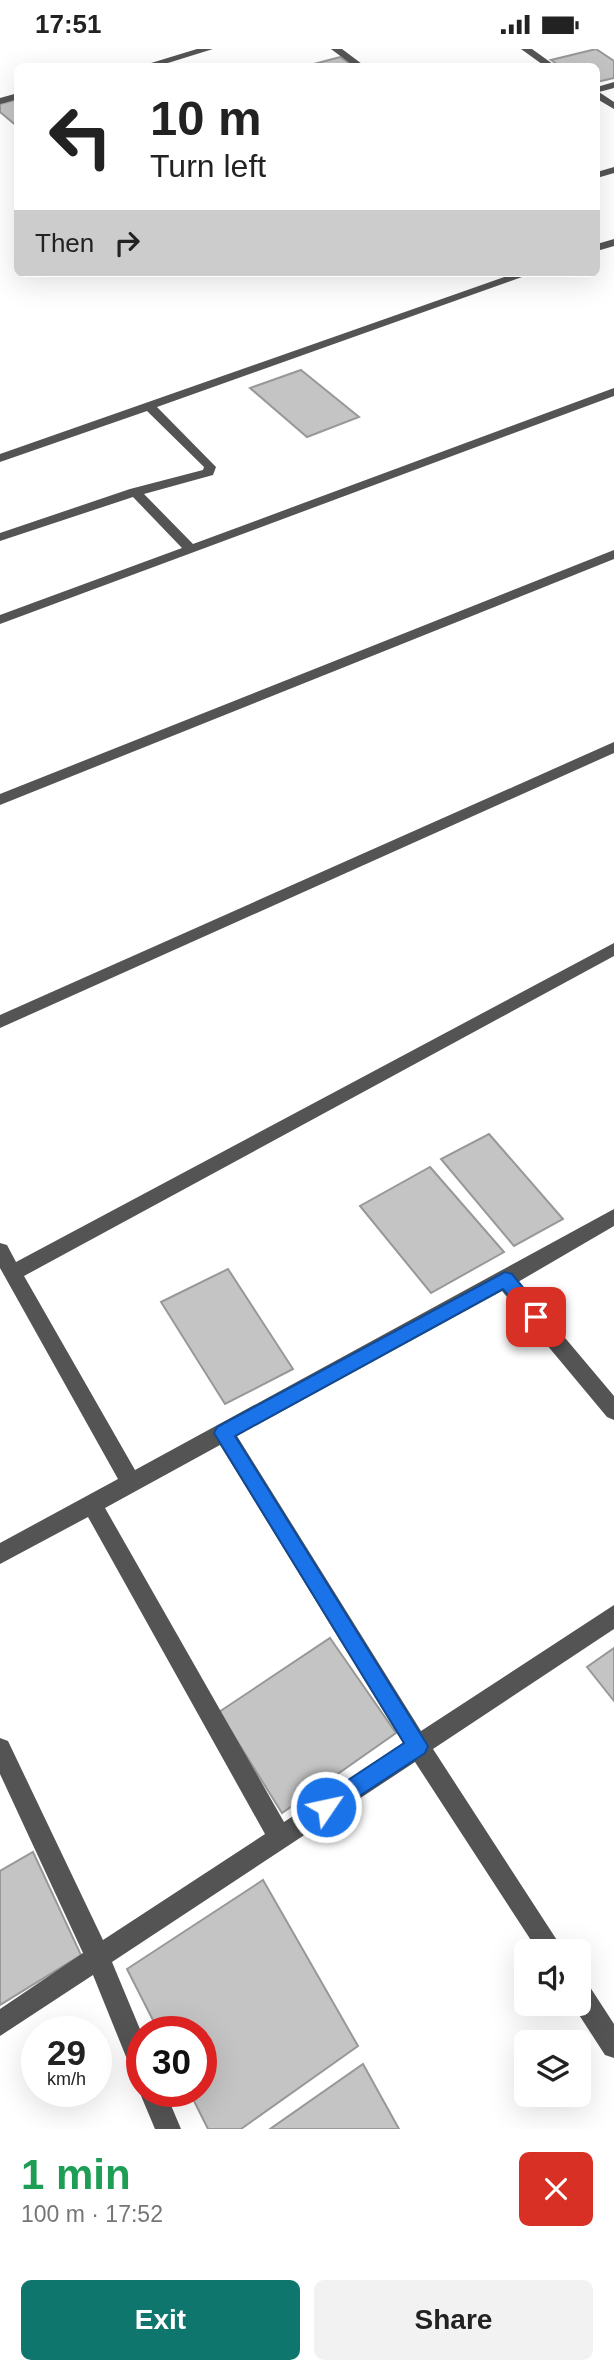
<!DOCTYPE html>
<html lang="en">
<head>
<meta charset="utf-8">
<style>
  body { margin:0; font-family:Arial,sans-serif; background:#f2f2f2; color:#222; height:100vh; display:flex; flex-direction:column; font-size:26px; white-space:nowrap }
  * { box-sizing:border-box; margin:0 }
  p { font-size:23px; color:#767676 }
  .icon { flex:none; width:38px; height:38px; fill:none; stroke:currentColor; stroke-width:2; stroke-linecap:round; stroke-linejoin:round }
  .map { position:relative; height:2080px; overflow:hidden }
  .sheet { display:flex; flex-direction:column; background:#fff; flex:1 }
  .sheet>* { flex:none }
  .top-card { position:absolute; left:14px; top:14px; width:586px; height:214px; border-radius:10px; box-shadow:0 7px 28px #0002; background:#fff; color:#222; overflow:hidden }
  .buttons { position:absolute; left:514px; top:1890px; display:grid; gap:14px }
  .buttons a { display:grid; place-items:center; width:77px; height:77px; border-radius:10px; background:#fff; box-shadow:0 7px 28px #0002; font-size:35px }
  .speed { position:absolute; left:21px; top:1967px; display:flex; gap:14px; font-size:35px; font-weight:700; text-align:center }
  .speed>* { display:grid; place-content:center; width:91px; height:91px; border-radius:50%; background:#fff; box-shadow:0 7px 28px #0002; line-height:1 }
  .speed small { font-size:18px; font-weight:400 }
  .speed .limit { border:10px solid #d22; background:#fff; color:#111 }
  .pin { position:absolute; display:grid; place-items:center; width:60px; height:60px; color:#fff; margin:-30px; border-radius:14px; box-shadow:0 4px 10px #0006 }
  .me { position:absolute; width:77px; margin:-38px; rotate:56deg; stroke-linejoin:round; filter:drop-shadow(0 0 5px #0008) }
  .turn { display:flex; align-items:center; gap:24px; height:147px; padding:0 21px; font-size:32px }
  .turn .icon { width:91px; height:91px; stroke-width:2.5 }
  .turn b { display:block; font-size:49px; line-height:60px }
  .then { display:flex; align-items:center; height:66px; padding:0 21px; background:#0003; gap:14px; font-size:26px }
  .round { display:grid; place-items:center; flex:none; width:74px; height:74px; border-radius:10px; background:#f2f2f2 }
  .head { display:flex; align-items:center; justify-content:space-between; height:119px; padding:0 21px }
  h1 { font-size:42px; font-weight:700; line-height:52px; color:#1e9e55 }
  .primary-button { display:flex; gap:14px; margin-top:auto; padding:14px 21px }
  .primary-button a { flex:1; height:80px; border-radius:10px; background:#0f766e; color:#fff; font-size:28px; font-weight:700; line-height:80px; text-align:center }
  .primary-button a+a { background:#f2f2f2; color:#222 }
  .status { display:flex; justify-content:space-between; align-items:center; height:49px; padding:0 35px; background:#fff; direction:ltr }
  .status svg { height:19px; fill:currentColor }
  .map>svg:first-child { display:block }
  .building { fill:#c4c4c4; stroke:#989898; stroke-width:2 }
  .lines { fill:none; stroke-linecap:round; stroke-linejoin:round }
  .minor { fill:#545454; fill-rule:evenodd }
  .route { fill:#1a73e8; stroke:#114b97; stroke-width:2 }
</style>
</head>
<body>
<div class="status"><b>17:51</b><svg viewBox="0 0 49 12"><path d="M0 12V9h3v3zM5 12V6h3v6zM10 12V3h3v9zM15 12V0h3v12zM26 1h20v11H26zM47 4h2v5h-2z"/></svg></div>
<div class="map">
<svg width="614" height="2080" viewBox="0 0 614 2080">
  <rect width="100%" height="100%" fill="#fff"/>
  <g class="building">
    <polygon points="596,0 614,12 614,29 597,33 597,18 561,18 551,11"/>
    <polygon points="340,8 355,18 310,16"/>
    <polygon points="18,50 18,78 0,63 0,55"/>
    <polygon points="301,321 359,368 307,388 250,339"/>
    <polygon points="489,1085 563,1170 514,1197 441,1110"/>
    <polygon points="430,1118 504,1203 431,1244 360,1157"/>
    <polygon points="228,1220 293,1320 225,1355 161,1253"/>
    <polygon points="330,1589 396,1684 282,1764 219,1663"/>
    <polygon points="614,1599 614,1652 587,1618"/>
    <polygon points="33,1803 81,1906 0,1956 0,1822"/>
    <polygon points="263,1831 358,1997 241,2080 208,2080 189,2042 201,2042 201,1983 159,1983 127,1920"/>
    <polygon points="363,2015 399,2080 270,2080"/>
  </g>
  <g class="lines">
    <g class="minor">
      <polygon points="197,0 213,0 155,18 138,18"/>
      <polygon points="331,0 342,0 366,18 355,18"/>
      <polygon points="521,0 532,0 557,18 546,18"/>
      <polygon points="614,33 614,39 599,43 614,53 614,60 597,50 597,38"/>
      <polygon points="18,44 18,50 0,55 0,49"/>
      <polygon points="614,118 614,124 597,129 597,123"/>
      <polygon points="614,190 614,197 597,202 597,195"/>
      <polygon points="516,224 533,224 157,358 216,418 213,426 144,445 193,495 614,339 614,347 0,575 0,566 182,499 133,448 0,492 0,484 130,440 203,421 204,418 147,362 0,413 0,405"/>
      <polygon points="614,501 614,510 0,756 0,745"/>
      <polygon points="614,693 614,704 0,979 0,966"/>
      <path d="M614 894V907L24 1227 135 1421 614 1160V1177L518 1233 614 1347V1371L607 1368 502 1242 237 1387 421 1682 614 1556V1580L433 1700 564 1902H538L415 1713 112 1913 142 1985V2028L133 2025 93 1926 0 1987V1960L83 1904 0 1725V1689L8 1692 103 1891 265 1785 88 1468 0 1515V1494L118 1430 0 1219V1194L7 1196 16 1213ZM220 1396 403 1694 284 1773 105 1459Z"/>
      <polygon points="579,1932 588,1935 614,1975 614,2009 605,2006 572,1955 579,1955"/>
      <polygon points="142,2036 142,2042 165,2042 181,2080 155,2080 139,2042"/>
    </g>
  </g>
  <polygon class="route" points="505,1223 512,1225 543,1263 545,1268 543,1273 536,1276 530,1273 503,1240 235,1387 428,1697 425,1704 326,1769 318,1766 315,1758 318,1751 404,1694 214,1384 217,1378"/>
</svg>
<div class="buttons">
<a><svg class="icon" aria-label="sound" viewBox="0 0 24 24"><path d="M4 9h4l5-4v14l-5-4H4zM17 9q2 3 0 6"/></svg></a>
<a><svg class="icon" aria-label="layers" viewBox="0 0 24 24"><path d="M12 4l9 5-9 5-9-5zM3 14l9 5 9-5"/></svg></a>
</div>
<div class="speed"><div>29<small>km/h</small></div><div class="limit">30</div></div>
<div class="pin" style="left:536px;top:1268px;background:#d93025"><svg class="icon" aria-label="arrive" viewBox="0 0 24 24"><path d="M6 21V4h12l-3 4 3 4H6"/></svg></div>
<svg class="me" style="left:326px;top:1758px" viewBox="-20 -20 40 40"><circle r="17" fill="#1a73e8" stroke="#fff" stroke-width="3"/><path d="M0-11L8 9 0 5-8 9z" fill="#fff"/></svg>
<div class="top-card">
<div class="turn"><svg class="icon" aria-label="left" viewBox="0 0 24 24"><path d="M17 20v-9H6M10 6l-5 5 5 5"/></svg><div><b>10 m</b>Turn left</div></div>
<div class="then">Then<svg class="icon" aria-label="right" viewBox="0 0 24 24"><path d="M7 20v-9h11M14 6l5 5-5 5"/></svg></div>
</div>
</div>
<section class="sheet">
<div class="head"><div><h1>1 min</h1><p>100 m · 17:52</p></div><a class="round" style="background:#d93025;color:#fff"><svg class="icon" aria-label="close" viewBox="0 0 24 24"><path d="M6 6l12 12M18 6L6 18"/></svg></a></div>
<div class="primary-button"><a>Exit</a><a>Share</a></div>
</section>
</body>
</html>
